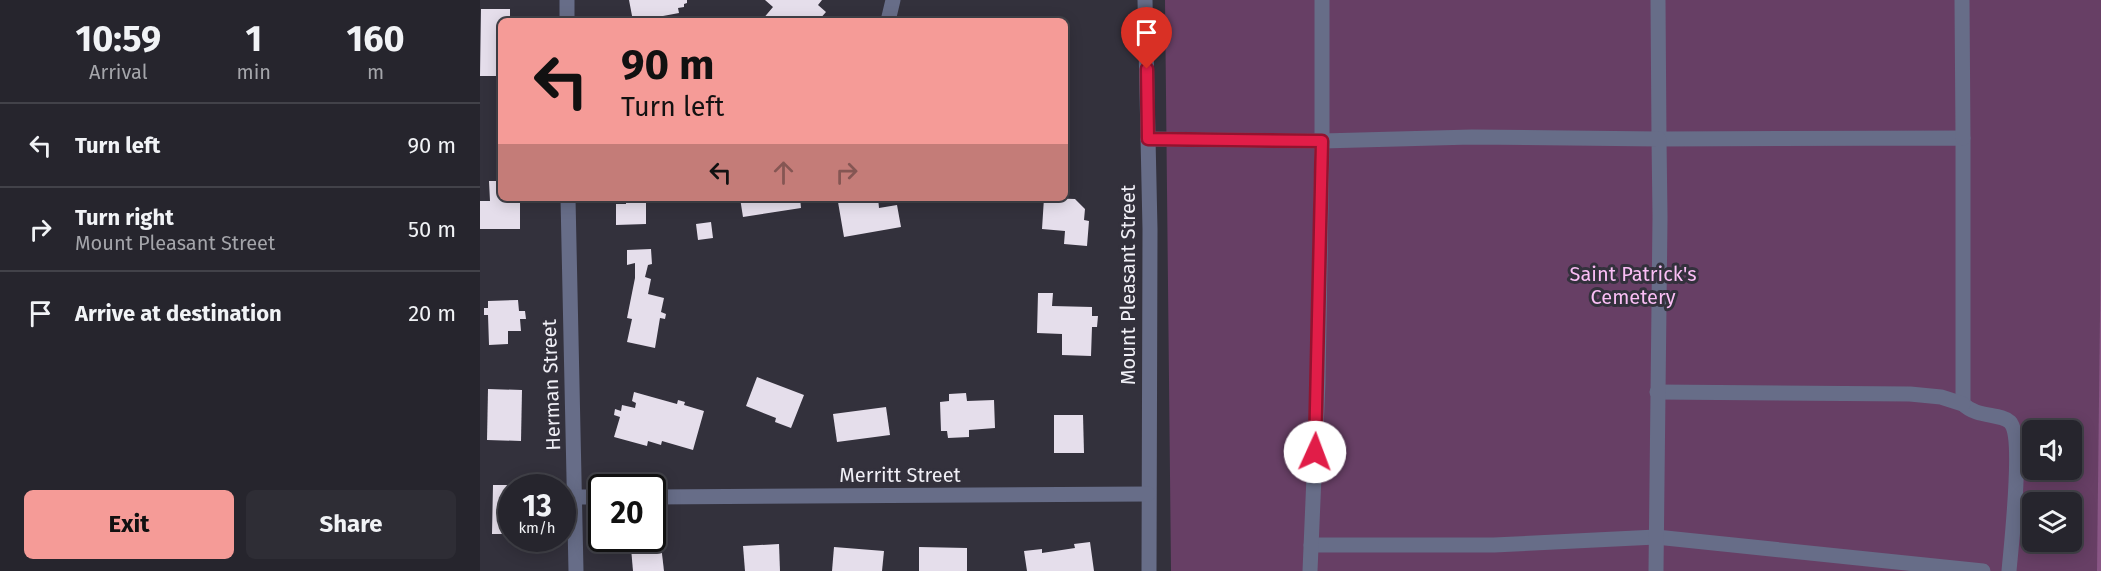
<!DOCTYPE html>
<html lang="en">
<head>
<meta charset="utf-8">
<style>
  body { margin:0; font-family:"Fira Sans",sans-serif; background:#2e2d35; color:#f1f3f6; height:100vh; display:flex; flex-direction:column; font-size:22px; white-space:nowrap }
  * { box-sizing:border-box; margin:0 }
  p { font-size:20px; color:#a4a5aa }
  .icon { flex:none; width:33px; height:33px; fill:none; stroke:currentColor; stroke-width:2; stroke-linecap:round; stroke-linejoin:round }
  .map { position:relative; flex:1; overflow:hidden }
  .sheet { display:flex; flex-direction:column; background:#26252d; width:480px }
  .sheet>* { flex:none }
  .banner { position:absolute; left:18px; top:18px; width:570px; height:183px; border-radius:9px; box-shadow:0 3px 15px #0003,0 0 0 2px #424249; background:#f59b97; color:#111; overflow:hidden }
  .tools { position:absolute; left:1542px; top:420px; display:grid; gap:12px }
  .tools a { display:grid; place-items:center; width:60px; height:60px; border-radius:9px; background:#26252d; box-shadow:0 3px 15px #0003,0 0 0 2px #424249; font-size:30px }
  .speed { position:absolute; left:18px; top:474px; display:flex; gap:12px; font-size:30px; font-weight:700; text-align:center }
  .speed>* { display:grid; place-content:center; width:78px; height:78px; border-radius:50%; background:#26252d; box-shadow:0 3px 15px #0003,0 0 0 2px #424249; line-height:1 }
  .speed small { font-size:15px; font-weight:400 }
  .speed .limit { border:3px solid #111; border-radius:9px; background:#fff; color:#111 }
  .pin { position:absolute; display:grid; place-items:center; width:51px; height:51px; color:#fff; margin:-62px -26px; border-radius:50% 50% 50% 0; rotate:-45deg; box-shadow:0 0 6px #0007 }
  .pin .icon { rotate:45deg }
  .me { position:absolute; width:66px; margin:-33px; rotate:2deg; stroke-linejoin:round; filter:drop-shadow(0 0 4px #0008) }
  .turn { display:flex; align-items:center; gap:21px; height:126px; padding:0 24px; font-size:27px }
  .turn .icon { width:78px; height:78px; stroke-width:2.5 }
  .turn b { display:block; font-size:42px; line-height:51px }
  .lanes { display:flex; align-items:center; height:57px; padding:0 24px; background:#0003; justify-content:center; gap:30px; direction:ltr }
  .lanes .off { opacity:.35 }
  .eta { display:flex; justify-content:space-evenly; align-items:center; height:102px; text-align:center }
  .eta b { font-size:36px; font-weight:700; line-height:42px }
  .primary-button { display:flex; gap:12px; margin-top:auto; padding:12px 24px }
  .primary-button a { flex:1; height:69px; border-radius:9px; background:#f59b97; color:#111; font-size:24px; font-weight:700; line-height:69px; text-align:center }
  .primary-button a+a { background:#2e2d35; color:#f1f3f6 }
  ul { padding:0; list-style:none }
  li { display:flex; align-items:center; gap:18px; height:84px; padding:0 24px; border-top:2px solid #424249 }
  li div { flex:1 }
  li b { display:block; font-size:22px }
  li em { font-style:normal }
  main { display:flex; flex:1; min-height:0 }
  .map>svg:first-child { display:block }
  .green { fill:#673f65; fill-rule:evenodd }
  .forest { fill:#895685 }
  .building { fill:#e5deeb }
  .lines { fill:none; stroke-linecap:round; stroke-linejoin:round }
  .minor { stroke:#676d88; stroke-width:15 }
  .route-casing { stroke:#92132f; stroke-width:15 }
  .route { stroke:#e11d48; stroke-width:10 }
  .labels { text-anchor:middle; stroke-width:6; stroke-linejoin:round; paint-order:stroke }
  .park-label { font-size:20px; fill:#fabef5; stroke:#33313c }
  .street-label { font-size:20px; fill:#f0eff6; stroke:#33313c }
</style>
</head>
<body>
<main>
<section class="sheet">
<div class="eta">
<div><b>10:59</b><p>Arrival</p></div>
<div><b>1</b><p>min</p></div>
<div><b>160</b><p>m</p></div>
</div>
<ul>
<li><svg class="icon" aria-label="left" viewBox="0 0 24 24"><path d="M17 20v-9H6M10 6l-5 5 5 5"/></svg><div><b>Turn left</b></div><em>90 m</em></li>
<li><svg class="icon" aria-label="right" viewBox="0 0 24 24"><path d="M7 20v-9h11M14 6l5 5-5 5"/></svg><div><b>Turn right</b><p>Mount Pleasant Street</p></div><em>50 m</em></li>
<li><svg class="icon" aria-label="arrive" viewBox="0 0 24 24"><path d="M6 21V4h12l-3 4 3 4H6"/></svg><div><b>Arrive at destination</b></div><em>20 m</em></li>
</ul>
<div class="primary-button"><a>Exit</a><a>Share</a></div>
</section>
<div class="map">
<svg width="1621" height="571" viewBox="0 0 1621 571">
  <rect width="100%" height="100%" fill="#33313c"/>
  <path class="green" d="M685 0H1621V571H691ZM1552 430H1592V470H1552ZM1552 502H1592V542H1552Z"/>
  <polygon class="forest" points="1621,229 1621,571 1617,571"/>
  <g class="building">
    <polygon points="149,0 207,0 207,3 204,4 204,7 198,8 199,13 183,16 184,21 153,21"/>
    <polygon points="285,0 342,0 338,5 346,12 338,21 283,21 282,20 293,7"/>
    <polygon points="1,9 30,9 30,21 21,21 21,50 17,50 16,76 0,76"/>
    <polygon points="9,181 21,181 21,198 40,198 40,229 0,229 0,201 10,201"/>
    <polygon points="146,198 221,198 221,202 166,203 166,224 136,225 136,204 146,204"/>
    <polygon points="260,198 320,198 321,208 263,217"/>
    <polygon points="369,198 398,198 399,208 417,205 421,227 364,237 358,202 369,200"/>
    <polygon points="564,198 595,199 605,209 604,220 609,221 607,246 584,244 585,231 562,229"/>
    <polygon points="231,222 233,238 218,240 216,224"/>
    <polygon points="171,249 172,264 168,265 165,277 171,279 168,294 184,298 181,312 186,314 185,319 180,318 175,348 147,342 152,319 147,318 155,278 155,263 147,265 147,250"/>
    <polygon points="558,293 573,293 572,306 612,307 612,316 618,316 617,327 612,327 611,356 582,355 582,334 557,333"/>
    <polygon points="38,300 39,311 45,311 46,319 40,319 41,331 28,331 28,344 9,345 8,315 4,315 4,308 8,308 8,301"/>
    <polygon points="277,377 324,395 311,428 295,422 296,418 266,406"/>
    <polygon points="8,389 42,390 41,441 7,440"/>
    <polygon points="154,392 197,404 198,400 205,402 204,405 224,411 213,450 182,441 181,445 168,441 167,446 134,437 140,417 134,415 135,409 141,411 142,405 155,408 156,403 152,401"/>
    <polygon points="486,393 487,401 514,400 515,428 489,430 489,437 468,438 467,431 461,431 460,402 469,401 469,394"/>
    <polygon points="406,407 410,435 357,442 353,414"/>
    <polygon points="574,415 603,415 604,453 574,453"/>
    <polygon points="13,485 44,485 44,488 32,488 32,534 12,534"/>
    <polygon points="610,542 614,571 547,571 544,551 562,549 562,553 595,548 594,544"/>
    <polygon points="299,544 300,571 265,571 263,546"/>
    <polygon points="181,545 184,571 153,571 151,548"/>
    <polygon points="354,547 404,551 402,571 352,571"/>
    <polygon points="439,547 487,548 487,571 439,571"/>
  </g>
  <g class="lines">
    <g class="minor">
      <polyline points="665,0 670,229 669,571"/>
      <path d="M1178 0 1179 139 1483 138V404C1497 418 1520 413 1530 422 1544 436 1531 547 1529 571"/>
      <polyline points="1482,0 1483,138"/>
      <polyline points="87,21 87,0"/>
      <polyline points="408,21 413,0"/>
      <polyline points="668,139 842,141 842,0"/>
      <polyline points="88,198 96,571"/>
      <polyline points="1177,392 1430,394 1461,397 1483,404"/>
      <polyline points="96,497 122,497"/>
      <polyline points="172,497 668,494"/>
      <polyline points="831,545 1014,545 1176,537 1503,571"/>
      <polyline points="830,571 838,382 842,141 992,137 1179,139 1180,217 1176,571"/>
    </g>
  </g>
  <g class="lines">
    <g class="route-casing">
      <polyline id="route" points="667,69 668,139 842,141 835,452"/>
    </g>
    <use href="#route" class="route"/>
  </g>
  <g class="labels">
    <g class="park-label">
      <text x="1153" y="281">Saint Patrick's<tspan x="1153" dy="23">Cemetery</tspan></text>
    </g>
    <g class="street-label">
      <text transform="translate(648 285) rotate(-90)" y="7">Mount Pleasant Street</text>
      <text transform="translate(71 385) rotate(-92)" y="7">Herman Street</text>
      <text x="420" y="482">Merritt Street</text>
    </g>
  </g>
</svg>
<div class="tools">
<a><svg class="icon" aria-label="sound" viewBox="0 0 24 24"><path d="M4 9h4l5-4v14l-5-4H4zM17 9q2 3 0 6"/></svg></a>
<a><svg class="icon" aria-label="layers" viewBox="0 0 24 24"><path d="M12 4l9 5-9 5-9-5zM3 14l9 5 9-5"/></svg></a>
</div>
<div class="speed"><div>13<small>km/h</small></div><div class="limit">20</div></div>
<div class="pin" style="left:667px;top:69px;background:#d93025"><svg class="icon" aria-label="arrive" viewBox="0 0 24 24"><path d="M6 21V4h12l-3 4 3 4H6"/></svg></div>
<svg class="me" style="left:835px;top:452px" viewBox="-20 -20 40 40"><circle r="19" fill="#fff"/><path d="M0-13L10 11 0 6-10 11z" fill="#e11d48"/></svg>
<div class="banner">
<div class="turn"><svg class="icon" aria-label="left" viewBox="0 0 24 24"><path d="M17 20v-9H6M10 6l-5 5 5 5"/></svg><div><b>90 m</b>Turn left</div></div>
<div class="lanes"><svg class="icon" aria-label="left" viewBox="0 0 24 24"><path d="M17 20v-9H6M10 6l-5 5 5 5"/></svg><svg class="icon off" aria-label="ahead" viewBox="0 0 24 24"><path d="M12 20V5M6 11l6-6 6 6"/></svg><svg class="icon off" aria-label="right" viewBox="0 0 24 24"><path d="M7 20v-9h11M14 6l5 5-5 5"/></svg></div>
</div>
</div>
</main>
</body>
</html>
